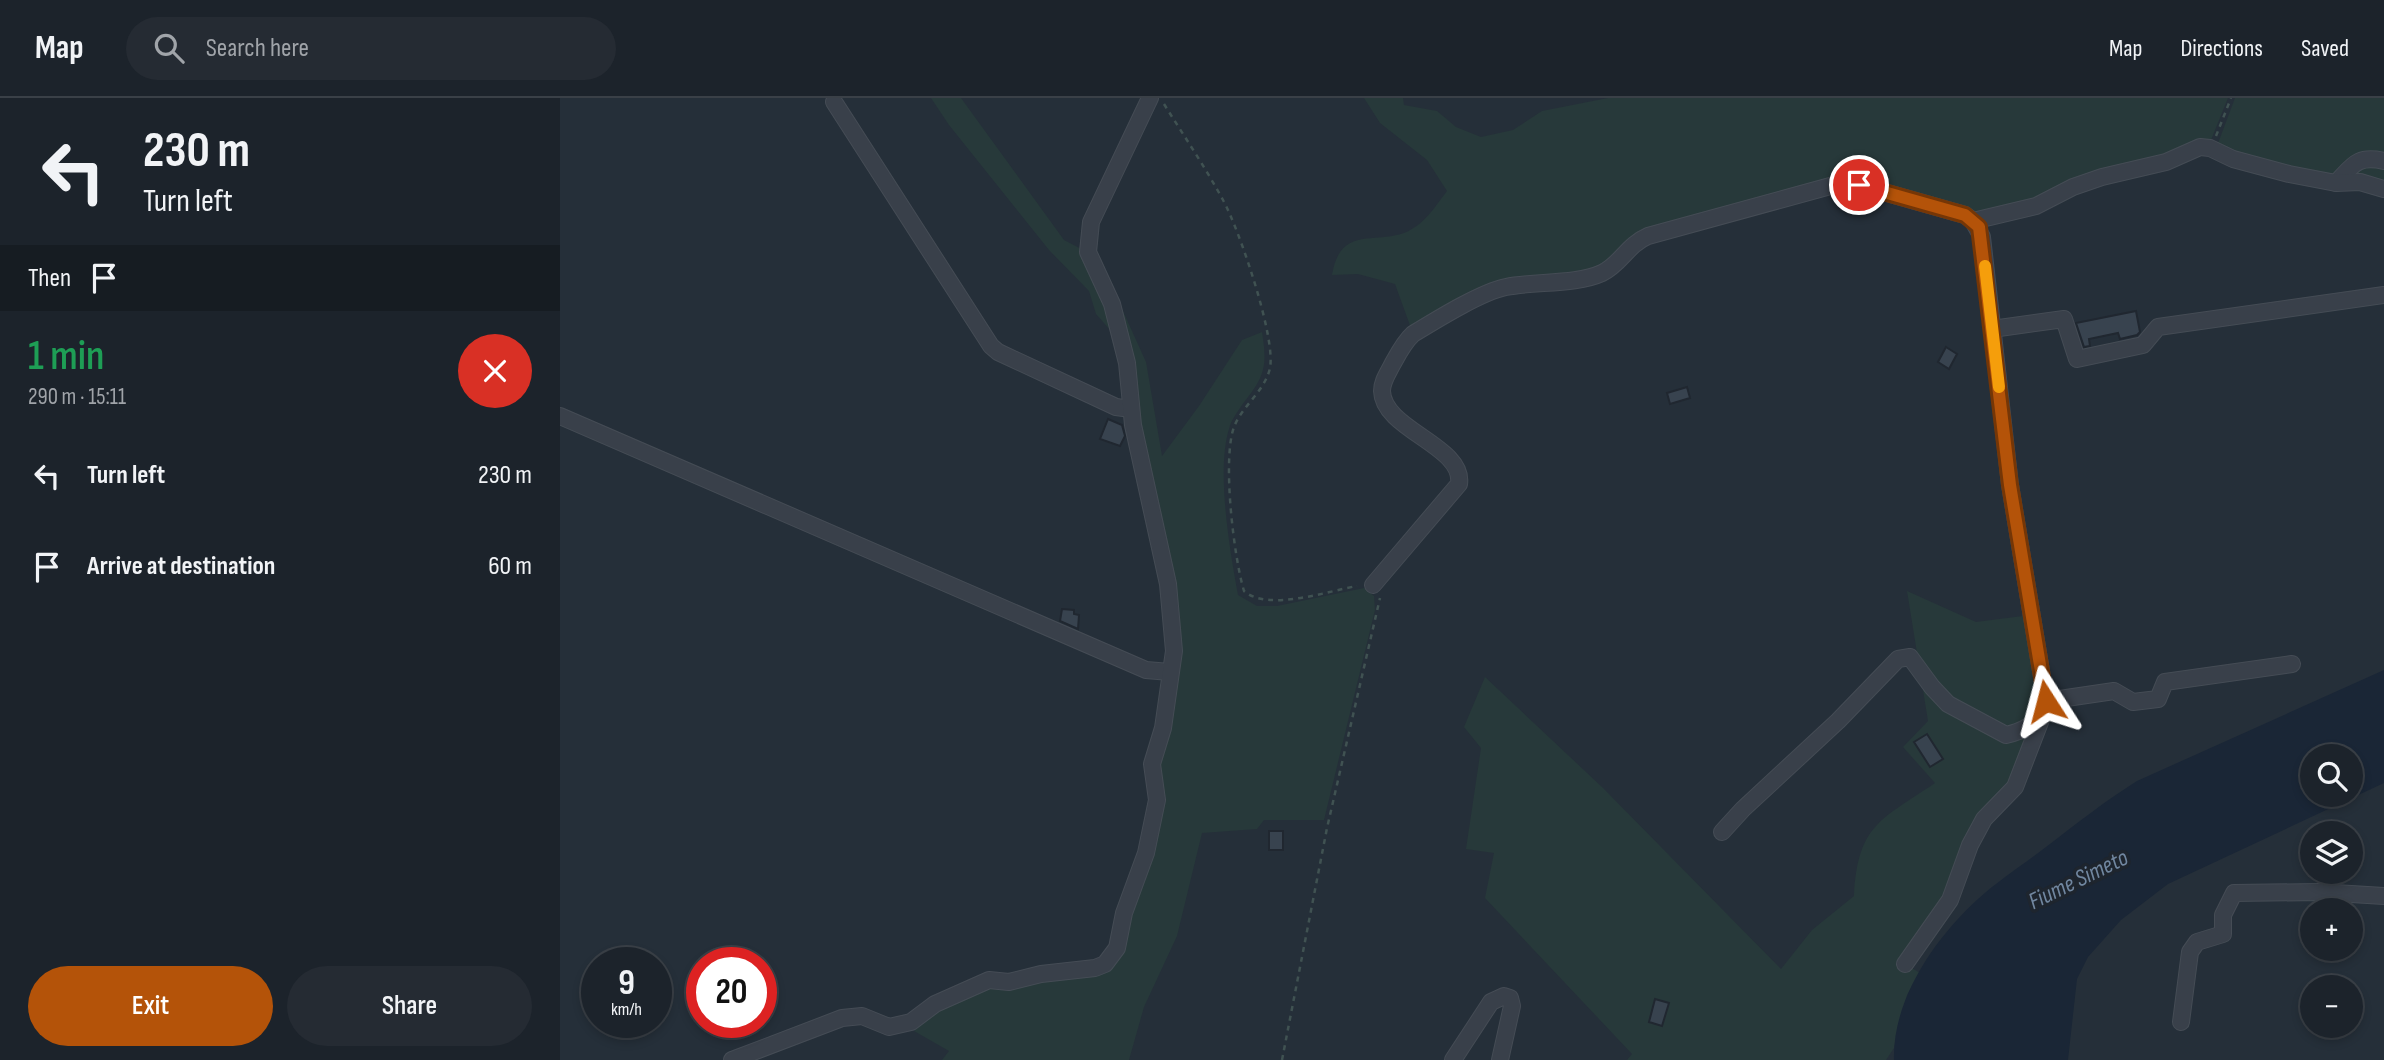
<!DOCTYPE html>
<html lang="en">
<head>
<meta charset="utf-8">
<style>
  body { margin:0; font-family:"Sofia Sans Condensed",sans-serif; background:#252b33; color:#f1f3f6; height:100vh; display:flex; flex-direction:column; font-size:26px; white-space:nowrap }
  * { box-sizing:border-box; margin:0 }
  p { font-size:23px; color:#a0a4a9 }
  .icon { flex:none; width:38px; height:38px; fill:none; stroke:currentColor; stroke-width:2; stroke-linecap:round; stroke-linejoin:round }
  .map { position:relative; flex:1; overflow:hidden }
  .details { display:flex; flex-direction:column; background:#1c232b; width:560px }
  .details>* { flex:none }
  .banner { background:#1c232b; color:#f1f3f6; overflow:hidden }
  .tools { position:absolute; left:1740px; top:646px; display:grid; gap:14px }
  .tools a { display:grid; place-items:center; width:63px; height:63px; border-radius:50%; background:#1c232b; box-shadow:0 4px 10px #0003,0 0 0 2px #3a4047; font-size:35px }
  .speed { position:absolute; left:21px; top:849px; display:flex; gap:14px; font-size:35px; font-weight:700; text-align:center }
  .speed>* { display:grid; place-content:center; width:91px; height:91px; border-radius:50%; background:#1c232b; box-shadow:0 4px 10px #0003,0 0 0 2px #3a4047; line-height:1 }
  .speed small { font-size:18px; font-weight:400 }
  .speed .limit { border:10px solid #d22; background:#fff; color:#111 }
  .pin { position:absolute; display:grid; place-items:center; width:60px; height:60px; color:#fff; margin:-30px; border:4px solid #fff; border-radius:50%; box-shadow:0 2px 7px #0007 }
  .me { position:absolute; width:77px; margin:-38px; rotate:351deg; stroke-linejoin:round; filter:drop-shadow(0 0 5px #0008) }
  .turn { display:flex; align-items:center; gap:24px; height:147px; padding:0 28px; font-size:32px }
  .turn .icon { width:91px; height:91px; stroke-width:2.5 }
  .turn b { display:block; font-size:49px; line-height:60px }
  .then { display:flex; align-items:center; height:66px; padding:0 28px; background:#0003; gap:14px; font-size:26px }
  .round { display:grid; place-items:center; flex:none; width:74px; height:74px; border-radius:37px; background:#252b33 }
  .headline { display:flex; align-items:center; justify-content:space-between; height:119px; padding:0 28px }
  h1 { font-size:42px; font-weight:600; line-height:52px; color:#1e9e55 }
  .action { display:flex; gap:14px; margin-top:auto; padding:14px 28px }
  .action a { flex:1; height:80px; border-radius:42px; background:#b45309; color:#fff; font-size:28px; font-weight:600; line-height:80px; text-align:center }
  .action a+a { background:#252b33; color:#f1f3f6 }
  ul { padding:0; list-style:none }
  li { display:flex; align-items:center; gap:21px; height:91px; padding:0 28px }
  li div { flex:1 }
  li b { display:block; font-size:26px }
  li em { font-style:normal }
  header { display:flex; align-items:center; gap:42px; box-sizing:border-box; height:98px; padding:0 35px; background:#1c232b; border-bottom:2px solid #3a4047 }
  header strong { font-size:33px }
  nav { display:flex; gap:38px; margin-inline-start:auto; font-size:24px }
  .search { width:490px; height:63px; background:#252b33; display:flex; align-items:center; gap:18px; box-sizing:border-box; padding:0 24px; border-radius:38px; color:#a0a4a9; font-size:26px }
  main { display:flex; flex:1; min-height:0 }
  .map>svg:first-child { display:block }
  .green { fill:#27393a }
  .water { fill:#1a2636; fill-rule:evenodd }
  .building { fill:#38434f; stroke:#202730; stroke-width:2 }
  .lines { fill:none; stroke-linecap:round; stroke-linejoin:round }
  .minor-casing { stroke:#454c55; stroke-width:18 }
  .path { stroke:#405252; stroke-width:2.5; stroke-dasharray:5 5; stroke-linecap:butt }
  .minor { stroke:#39404a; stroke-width:16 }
  .route-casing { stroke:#753606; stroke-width:18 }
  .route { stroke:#b45309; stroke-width:12 }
  .slow { stroke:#f59e0b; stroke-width:12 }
  .labels { text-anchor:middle; stroke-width:7; stroke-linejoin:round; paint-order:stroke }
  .water-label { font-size:24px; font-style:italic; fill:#7187a0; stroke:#1e252e }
</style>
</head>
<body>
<header>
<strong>Map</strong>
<div class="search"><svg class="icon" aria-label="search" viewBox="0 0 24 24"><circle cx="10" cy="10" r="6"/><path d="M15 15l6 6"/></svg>Search here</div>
<nav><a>Map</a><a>Directions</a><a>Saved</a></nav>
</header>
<main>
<section class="details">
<div class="banner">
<div class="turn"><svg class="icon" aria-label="left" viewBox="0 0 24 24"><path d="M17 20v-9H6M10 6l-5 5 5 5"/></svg><div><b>230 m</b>Turn left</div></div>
<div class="then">Then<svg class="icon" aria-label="arrive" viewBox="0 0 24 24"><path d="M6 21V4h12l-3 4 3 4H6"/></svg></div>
</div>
<div class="headline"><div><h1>1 min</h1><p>290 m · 15:11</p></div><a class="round" style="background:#d93025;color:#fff"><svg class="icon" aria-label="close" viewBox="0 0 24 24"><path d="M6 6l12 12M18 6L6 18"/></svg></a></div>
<ul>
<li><svg class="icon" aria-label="left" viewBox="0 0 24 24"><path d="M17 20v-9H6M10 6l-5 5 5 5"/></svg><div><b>Turn left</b></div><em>230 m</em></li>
<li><svg class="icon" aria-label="arrive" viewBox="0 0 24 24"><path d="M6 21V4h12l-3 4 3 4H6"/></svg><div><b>Arrive at destination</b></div><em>60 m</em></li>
</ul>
<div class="action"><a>Exit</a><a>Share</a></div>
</section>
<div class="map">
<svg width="1824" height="962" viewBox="0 0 1824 962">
  <rect width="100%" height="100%" fill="#252f39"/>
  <g class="green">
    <path d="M371 0H401L504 142 539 160 586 264 602 358 639 308 682 242 702 234C708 270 704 279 682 307 677 315 671 322 669 331 656 373 670 453 678 497L697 508H717L804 490 814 498 815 512 764 722H704L697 731 642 735 617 838 584 909 569 962H382L389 953 354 933 383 909 427 887 556 861 620 563 577 315 566 225 558 241 536 216 529 193 489 152 389 27Z"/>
    <path d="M804 0H843L844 7 877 13 896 29 921 39 953 32 982 13 1048 0H1668L1651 42 1484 100 1420 116 1298 83 1109 125 1041 171 944 186 852 233 835 186 798 176 772 177C780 128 813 146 844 135 864 127 874 110 887 93L867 62 820 25Z"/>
    <polygon points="1675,0 1824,0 1824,87 1770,80 1672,55 1657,48"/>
    <path d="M1347 493 1416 524 1463 518 1479 597 1478 613 1459 695 1418 741 1350 869 1360 875 1347 897 1334 950 1326 962H1067L1072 956 925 800 934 755 906 751 921 650 904 629 925 579 1043 690 1221 871 1252 832 1294 798C1298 726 1321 722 1375 685L1343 649 1368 623Z"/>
  </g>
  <path class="water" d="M1824 572V685L1608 786 1561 822 1528 859 1517 881 1508 962H1334C1332 902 1375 840 1418 801 1439 782 1464 766 1486 749 1516 726 1545 703 1577 683ZM1752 658H1790V696H1752Z"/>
  <g class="building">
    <polygon points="1576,213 1580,234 1577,237 1560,241 1558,235 1529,241 1530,248 1524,249 1516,225"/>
    <polygon points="1386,249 1397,256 1389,271 1378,264"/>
    <polygon points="1127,289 1130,300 1110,306 1107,295"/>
    <polygon points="548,321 562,327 565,338 560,348 540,341"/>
    <polygon points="502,511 514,512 514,516 519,517 518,531 500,523"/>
    <polygon points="1367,636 1383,661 1370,669 1354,644"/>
    <rect x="709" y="733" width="14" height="19"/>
    <polygon points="1095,901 1109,905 1102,928 1089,924"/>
  </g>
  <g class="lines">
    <g class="minor-casing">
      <g id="minor">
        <polyline points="274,4 431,248 438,254 556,309 571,311"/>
        <path d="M1776 85C1793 67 1797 57 1824 63"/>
        <polyline points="1432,231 1504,221 1517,261 1583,247 1598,229 1824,197"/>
        <polyline points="0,318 586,572 610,574"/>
        <path d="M813 487 899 386C905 348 823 332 822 293 822 283 828 275 832 267 838 256 844 244 853 236 876 222 921 194 946 189 975 183 1016 187 1042 175 1061 166 1067 147 1088 138L1274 87H1299L1405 117 1413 123 1476 108 1513 89 1542 79 1606 64 1640 49 1650 50 1673 61 1729 76 1776 85 1800 84 1824 91"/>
        <polyline points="1486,603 1554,593 1573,604 1598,601 1605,584 1732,566"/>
        <path d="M1162 734 1183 711 1278 623 1338 561 1350 559 1372 589 1388 606 1446 637C1464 633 1482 624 1486 603L1450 387 1422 139 1413 123"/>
        <polyline points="1345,866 1390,802 1410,747 1424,721 1455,689 1482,619"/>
        <polyline points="1621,924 1630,854 1637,844 1663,836 1663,817 1674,795 1759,794 1824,798"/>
        <polyline points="172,962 282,920 302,918 329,929 351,924 375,906 429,882 449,884 481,876 535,870 545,866 557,850 564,815 586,755 597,702 592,666 603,630 614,553 608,486 573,327 567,265 552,206 528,154 531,124 590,0"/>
        <polyline points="893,962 931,904 944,898 950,900 952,908 940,962"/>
      </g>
    </g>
    <g class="path">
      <path d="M604 6C624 38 645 69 663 102 679 131 716 239 710 270 705 293 682 308 674 329 662 362 674 460 684 493 708 514 768 493 797 488"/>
      <polyline points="1656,38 1671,0"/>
      <polyline points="722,962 767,730 820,500"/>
    </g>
    <use href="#minor" class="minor"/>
  </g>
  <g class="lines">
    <g class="route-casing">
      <polyline id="route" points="1299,87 1405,117 1419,129 1450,387 1486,603"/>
    </g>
    <use href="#route" class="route"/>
    <polyline class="slow" points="1425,168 1439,289"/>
  </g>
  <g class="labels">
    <g class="water-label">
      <text transform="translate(1518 781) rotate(-26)" y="8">Fiume Simeto</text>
    </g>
  </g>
</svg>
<div class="tools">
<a><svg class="icon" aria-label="search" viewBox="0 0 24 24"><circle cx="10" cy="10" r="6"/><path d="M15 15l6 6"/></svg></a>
<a><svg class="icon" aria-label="layers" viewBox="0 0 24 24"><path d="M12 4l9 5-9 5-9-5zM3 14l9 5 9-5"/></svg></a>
<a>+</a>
<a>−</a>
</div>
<div class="speed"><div>9<small>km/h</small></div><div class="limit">20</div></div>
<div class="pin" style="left:1299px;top:87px;background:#d93025"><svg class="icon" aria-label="arrive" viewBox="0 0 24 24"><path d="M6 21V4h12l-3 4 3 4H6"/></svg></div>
<svg class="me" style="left:1486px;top:603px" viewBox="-20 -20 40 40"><path d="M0-17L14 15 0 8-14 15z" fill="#b45309" stroke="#fff" stroke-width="4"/></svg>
</div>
</main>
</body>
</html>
